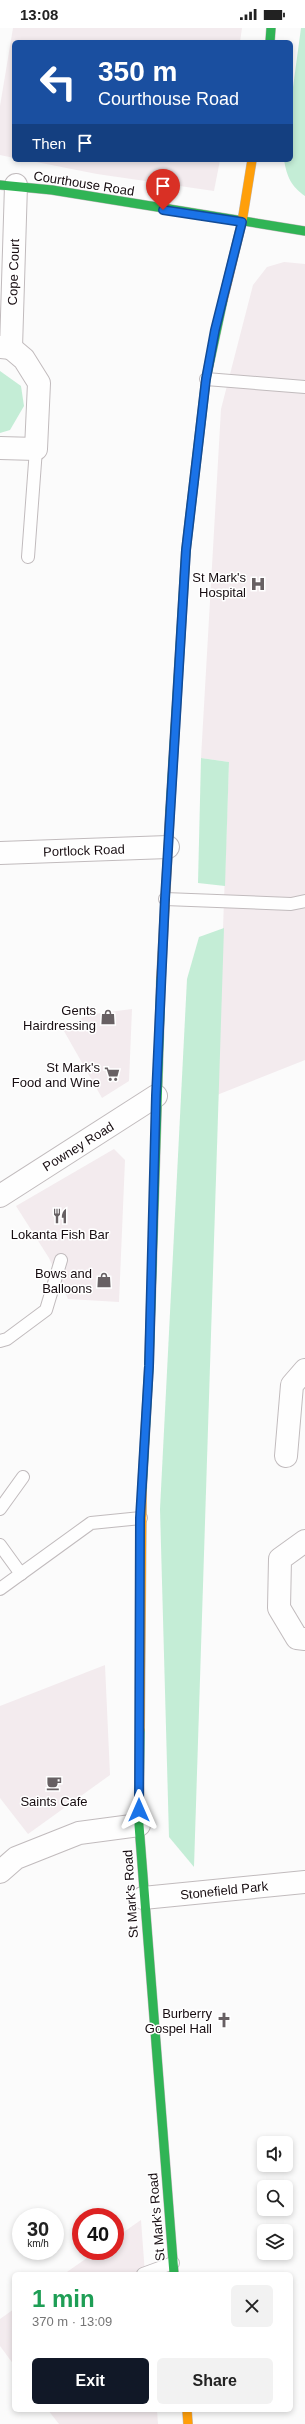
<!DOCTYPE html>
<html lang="en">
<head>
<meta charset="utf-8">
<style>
  body { margin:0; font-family:Arial,sans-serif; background:#f2f2f2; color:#222; height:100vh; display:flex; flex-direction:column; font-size:15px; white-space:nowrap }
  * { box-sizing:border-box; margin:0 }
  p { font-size:13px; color:#767676 }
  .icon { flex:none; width:22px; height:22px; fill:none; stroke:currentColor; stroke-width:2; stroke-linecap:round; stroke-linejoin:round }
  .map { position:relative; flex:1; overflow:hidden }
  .sheet { position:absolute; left:12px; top:2244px; width:281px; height:140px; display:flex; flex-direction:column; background:#fff; border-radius:6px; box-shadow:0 2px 6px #0003 }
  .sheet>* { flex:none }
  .hud { position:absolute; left:12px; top:12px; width:281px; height:122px; border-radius:6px; box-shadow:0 2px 6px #0003; background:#1a4fa0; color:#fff; overflow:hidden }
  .fabs { position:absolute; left:257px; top:2108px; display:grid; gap:8px }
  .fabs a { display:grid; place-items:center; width:36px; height:36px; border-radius:6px; background:#fff; box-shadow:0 2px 6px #0003; font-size:20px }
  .speed { position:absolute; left:12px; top:2180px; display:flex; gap:8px; font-size:20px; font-weight:700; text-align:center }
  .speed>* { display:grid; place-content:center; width:52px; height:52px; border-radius:50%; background:#fff; box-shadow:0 2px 6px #0003; line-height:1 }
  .speed small { font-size:10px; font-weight:400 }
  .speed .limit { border:6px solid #d22; background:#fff; color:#111 }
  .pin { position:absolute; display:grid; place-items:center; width:34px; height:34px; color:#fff; margin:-41px -17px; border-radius:50% 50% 50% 0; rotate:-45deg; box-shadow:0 0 4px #0007 }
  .pin .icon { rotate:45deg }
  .me { position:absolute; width:44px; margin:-22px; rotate:0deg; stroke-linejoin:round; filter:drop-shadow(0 0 3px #0008) }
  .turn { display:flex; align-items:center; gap:14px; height:84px; padding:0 20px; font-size:18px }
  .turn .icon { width:52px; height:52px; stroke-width:2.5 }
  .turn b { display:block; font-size:28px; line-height:34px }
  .then { display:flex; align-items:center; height:38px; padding:0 20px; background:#0003; gap:8px; font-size:15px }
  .round { display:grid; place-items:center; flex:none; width:42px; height:42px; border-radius:6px; background:#f2f2f2 }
  .overview { display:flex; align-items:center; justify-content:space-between; height:68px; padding:0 20px }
  h1 { font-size:24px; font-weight:600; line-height:30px; color:#1e9e55 }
  .button { display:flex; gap:8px; margin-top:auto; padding:8px 20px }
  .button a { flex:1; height:46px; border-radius:6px; background:#111827; color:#fff; font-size:16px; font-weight:600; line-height:46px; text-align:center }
  .button a+a { background:#f2f2f2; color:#222 }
  .status { display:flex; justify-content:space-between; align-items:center; height:28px; padding:0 20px; background:#fff; direction:ltr }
  .status svg { height:11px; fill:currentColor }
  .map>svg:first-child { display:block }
  .built { fill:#f3ebee }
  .green { fill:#c4edd6 }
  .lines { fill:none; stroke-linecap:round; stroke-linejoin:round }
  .lane-casing { stroke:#c1bbbd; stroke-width:14 }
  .street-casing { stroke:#c1bbbd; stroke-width:24 }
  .fast-casing { stroke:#c1bbbd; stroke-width:10 }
  .slow-casing { stroke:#c1bbbd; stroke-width:10 }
  .lane { stroke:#fefefe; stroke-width:12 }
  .street { stroke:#fefefe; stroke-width:22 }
  .fast { stroke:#30b455; stroke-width:9 }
  .slow { stroke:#ff9f0a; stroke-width:9 }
  .route-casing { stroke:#114b97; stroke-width:10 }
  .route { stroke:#1a73e8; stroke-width:7 }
  .labels { text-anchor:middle; stroke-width:3; stroke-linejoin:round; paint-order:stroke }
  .street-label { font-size:13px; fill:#170d11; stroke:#fff }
  .poi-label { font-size:13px; fill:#170d11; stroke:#fff; text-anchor:end }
</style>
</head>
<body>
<div class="status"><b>13:08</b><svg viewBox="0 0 49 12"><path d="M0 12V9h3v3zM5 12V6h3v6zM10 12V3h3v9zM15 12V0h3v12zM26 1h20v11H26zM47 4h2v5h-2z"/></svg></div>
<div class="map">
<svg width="305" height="2396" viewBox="0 0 305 2396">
  <rect width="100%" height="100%" fill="#fbfbfb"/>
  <g class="built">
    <polygon points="13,0 242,0 240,14 14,14 14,130 0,127 0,78"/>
    <polygon points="26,132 220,132 214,163 97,146"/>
    <polygon points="284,234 305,236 305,1032 217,1067 229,734 201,730 221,381 253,257 267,239"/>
    <polygon points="132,981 129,1053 102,1070 64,1003 86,987"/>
    <polygon points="114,1121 125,1132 119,1274 68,1271 49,1230 16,1178"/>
    <polygon points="105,1637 110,1747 28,1806 0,1770 0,1678"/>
    <polygon points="141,2192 145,2246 64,2246 97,2223 115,2223 115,2210"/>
    <polygon points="14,2281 14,2337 0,2318 0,2291"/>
    <polygon points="48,2382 157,2382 158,2396 59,2396"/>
  </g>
  <g class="green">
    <path d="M301 0H305V168C291 158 287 149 284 132H291V74Z"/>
    <polygon points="0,343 21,358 24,378 10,402 0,405"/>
    <polygon points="201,730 229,734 225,858 198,855"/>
    <polygon points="224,900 194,1839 169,1809 160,1481 187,951 199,909"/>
  </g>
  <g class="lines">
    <g class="lane-casing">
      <g id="lane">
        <polyline points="206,351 305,359"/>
        <polyline points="28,529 36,421"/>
        <polyline points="165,871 291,876 305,873"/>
        <polyline points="0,1313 7,1311 46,1282 61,1232"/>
        <polyline points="0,1481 23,1449"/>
        <polyline points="0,1517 21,1546"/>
        <polyline points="0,1561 91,1495 141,1490"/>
        <polyline points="143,2246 173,2235"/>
      </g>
    </g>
    <g class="street-casing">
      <g id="street">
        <polyline points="0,319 11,320 16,157"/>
        <polyline points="0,420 36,421 39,355 24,331 11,320"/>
        <polyline points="0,825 168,819"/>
        <polyline points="0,1168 156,1068"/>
        <polyline points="286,1428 292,1357 305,1342"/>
        <polyline points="305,1513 280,1531 279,1580 297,1610 305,1611"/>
        <polyline points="0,1844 16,1830 79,1805 139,1797"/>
        <polyline points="143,1870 305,1854"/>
      </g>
    </g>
    <g class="fast-casing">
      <g id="fast">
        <polyline points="270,14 271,0"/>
        <polyline points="0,157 52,162 305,203"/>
        <polyline points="170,784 186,522 206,351 223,272"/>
        <polyline points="142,1462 149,1338 161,950"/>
        <polyline points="140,1702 139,1797 174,2246"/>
      </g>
    </g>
    <g class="slow-casing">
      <g id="slow">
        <polyline points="223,272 242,194 252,132"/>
        <polyline points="161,950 170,784"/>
        <polyline points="140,1702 142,1462"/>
        <polyline points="187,2382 188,2396"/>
      </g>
    </g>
    <use href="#lane" class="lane"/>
    <use href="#street" class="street"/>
    <use href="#fast" class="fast"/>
    <use href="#slow" class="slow"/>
  </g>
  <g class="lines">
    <g class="route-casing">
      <polyline id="route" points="139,1782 140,1490 149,1338 156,1068 165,871 186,522 206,351 215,302 242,194 163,182"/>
    </g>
    <use href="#route" class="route"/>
  </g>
  <defs>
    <g id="hospital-bare" transform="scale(1.2)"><path d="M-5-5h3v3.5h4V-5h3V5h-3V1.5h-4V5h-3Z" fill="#676063" stroke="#fff" stroke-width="2.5" paint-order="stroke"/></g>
    <g id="shop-bare" transform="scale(1.2)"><path d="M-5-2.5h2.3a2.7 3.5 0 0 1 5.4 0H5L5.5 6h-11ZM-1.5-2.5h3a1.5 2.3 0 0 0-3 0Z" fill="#676063" stroke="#fff" stroke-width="2.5" paint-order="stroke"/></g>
    <g id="supermarket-bare" transform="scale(1.2)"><path d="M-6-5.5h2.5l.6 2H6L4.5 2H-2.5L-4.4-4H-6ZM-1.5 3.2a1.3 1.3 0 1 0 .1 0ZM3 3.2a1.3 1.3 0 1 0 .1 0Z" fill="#676063" stroke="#fff" stroke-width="2.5" paint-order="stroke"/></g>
    <g id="restaurant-bare" transform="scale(1.2)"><path d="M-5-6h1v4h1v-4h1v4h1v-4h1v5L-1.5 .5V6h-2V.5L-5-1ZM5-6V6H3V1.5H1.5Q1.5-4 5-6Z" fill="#676063" stroke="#fff" stroke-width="2.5" paint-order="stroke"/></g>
    <g id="cafe-bare" transform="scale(1.2)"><path d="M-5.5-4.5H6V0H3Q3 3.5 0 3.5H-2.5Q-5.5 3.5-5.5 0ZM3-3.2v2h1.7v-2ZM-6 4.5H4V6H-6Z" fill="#676063" stroke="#fff" stroke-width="2.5" paint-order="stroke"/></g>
    <g id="church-bare" transform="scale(1.2)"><path d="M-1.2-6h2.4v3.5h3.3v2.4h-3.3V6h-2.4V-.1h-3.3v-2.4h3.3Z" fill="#676063" stroke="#fff" stroke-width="2.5" paint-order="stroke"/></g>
  </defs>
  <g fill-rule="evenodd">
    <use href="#hospital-bare" x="258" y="556"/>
    <use href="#shop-bare" x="108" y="989"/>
    <use href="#supermarket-bare" x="112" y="1046"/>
    <use href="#restaurant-bare" x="60" y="1188"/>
    <use href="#shop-bare" x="104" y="1252"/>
    <use href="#cafe-bare" x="54" y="1755"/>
    <use href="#church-bare" x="224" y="1992"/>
  </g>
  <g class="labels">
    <g class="street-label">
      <text transform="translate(84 155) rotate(9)" y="5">Courthouse Road</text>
      <text transform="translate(13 244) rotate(-88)" y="5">Cope Court</text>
      <text transform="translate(84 822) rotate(-2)" y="5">Portlock Road</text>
      <text transform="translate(78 1118) rotate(-32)" y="5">Powney Road</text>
      <text transform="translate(224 1862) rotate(-6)" y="5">Stonefield Park</text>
      <text transform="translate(130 1866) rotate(-94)" y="5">St Mark's Road</text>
      <text transform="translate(156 2189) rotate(-95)" y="5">St Mark's Road</text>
    </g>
    <g class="poi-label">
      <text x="246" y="554">St Mark's<tspan x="246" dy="15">Hospital</tspan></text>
      <text x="96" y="987">Gents<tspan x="96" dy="15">Hairdressing</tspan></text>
      <text x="100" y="1044">St Mark's<tspan x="100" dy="15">Food and Wine</tspan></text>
      <text x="60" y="1211" text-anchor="middle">Lokanta Fish Bar</text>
      <text x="92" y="1250">Bows and<tspan x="92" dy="15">Balloons</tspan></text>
      <text x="54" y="1778" text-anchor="middle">Saints Cafe</text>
      <text x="212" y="1990">Burberry<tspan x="212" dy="15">Gospel Hall</tspan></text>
    </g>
  </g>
</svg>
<div class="fabs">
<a><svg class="icon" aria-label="sound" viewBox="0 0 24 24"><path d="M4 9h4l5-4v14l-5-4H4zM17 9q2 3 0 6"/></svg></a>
<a><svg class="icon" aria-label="search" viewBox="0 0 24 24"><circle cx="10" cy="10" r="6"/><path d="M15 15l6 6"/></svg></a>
<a><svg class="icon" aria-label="layers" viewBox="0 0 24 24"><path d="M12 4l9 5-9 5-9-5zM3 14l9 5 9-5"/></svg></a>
</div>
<div class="speed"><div>30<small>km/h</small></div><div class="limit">40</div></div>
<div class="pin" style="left:163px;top:182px;background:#d93025"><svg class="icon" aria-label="arrive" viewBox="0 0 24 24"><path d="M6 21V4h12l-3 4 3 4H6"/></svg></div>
<svg class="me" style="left:139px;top:1782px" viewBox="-20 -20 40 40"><path d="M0-17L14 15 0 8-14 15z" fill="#1a73e8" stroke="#fff" stroke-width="4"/></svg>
<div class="hud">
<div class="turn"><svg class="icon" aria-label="left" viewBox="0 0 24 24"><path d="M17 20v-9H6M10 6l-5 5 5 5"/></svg><div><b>350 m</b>Courthouse Road</div></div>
<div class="then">Then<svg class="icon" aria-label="arrive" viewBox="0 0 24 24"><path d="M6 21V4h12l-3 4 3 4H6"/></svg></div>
</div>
<section class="sheet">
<div class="overview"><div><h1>1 min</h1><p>370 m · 13:09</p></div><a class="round"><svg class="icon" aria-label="close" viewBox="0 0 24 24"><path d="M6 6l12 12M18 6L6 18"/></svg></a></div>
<div class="button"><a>Exit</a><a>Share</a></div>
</section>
</div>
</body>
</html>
